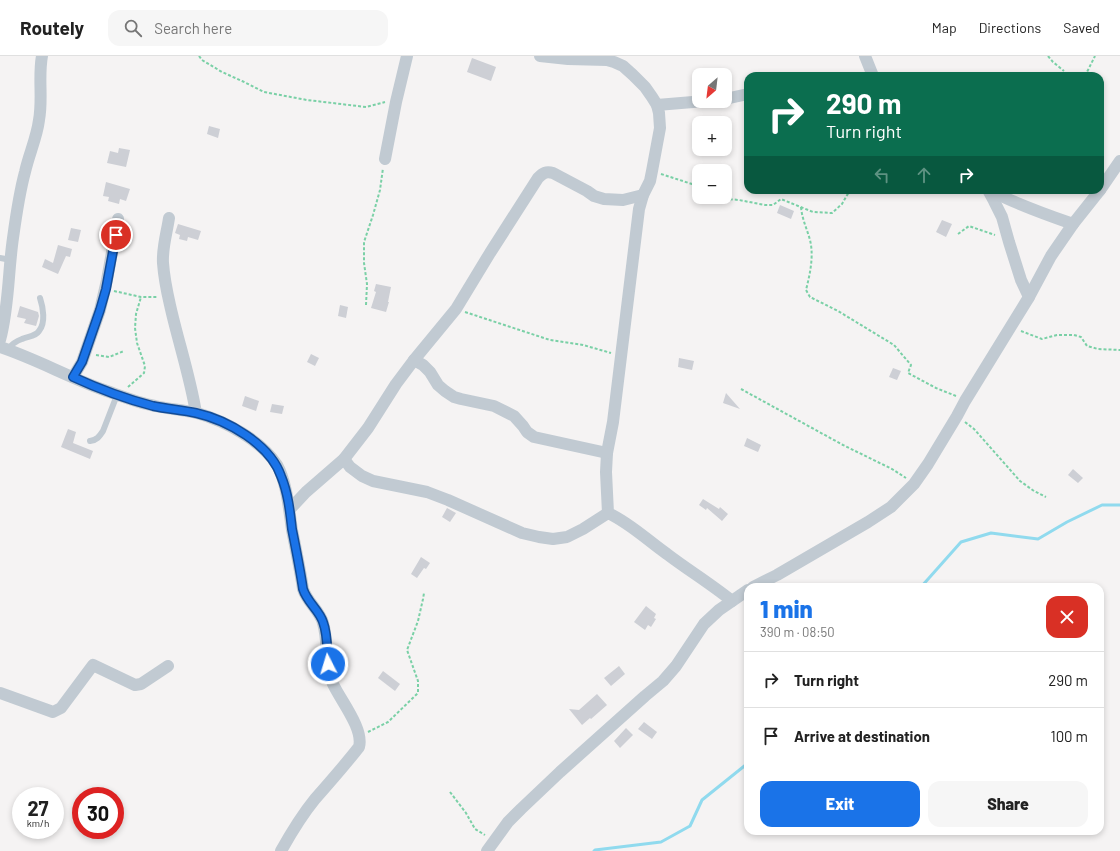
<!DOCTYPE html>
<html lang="en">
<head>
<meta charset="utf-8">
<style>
  body { margin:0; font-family:Barlow,sans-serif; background:#f6f6f6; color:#222; height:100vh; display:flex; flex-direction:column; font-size:15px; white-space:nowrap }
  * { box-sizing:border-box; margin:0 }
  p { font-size:13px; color:#767676 }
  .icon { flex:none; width:22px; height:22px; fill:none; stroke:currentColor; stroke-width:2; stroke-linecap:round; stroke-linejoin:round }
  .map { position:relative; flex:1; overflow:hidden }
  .side { position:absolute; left:744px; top:527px; width:360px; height:252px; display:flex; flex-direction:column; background:#fff; border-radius:12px; box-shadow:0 2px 6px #0003 }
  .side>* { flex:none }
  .banner { position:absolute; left:744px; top:16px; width:360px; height:122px; border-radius:12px; box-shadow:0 2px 6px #0003; background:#0b6e4f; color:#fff; overflow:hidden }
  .needle { width:26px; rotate:208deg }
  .controls { position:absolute; left:692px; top:12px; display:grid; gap:8px }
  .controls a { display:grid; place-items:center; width:40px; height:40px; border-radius:8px; background:#fff; box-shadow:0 2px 6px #0003; font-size:20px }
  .speed { position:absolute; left:12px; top:731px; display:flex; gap:8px; font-size:20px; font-weight:700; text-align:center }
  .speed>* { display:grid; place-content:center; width:52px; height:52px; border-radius:50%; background:#fff; box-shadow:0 2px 6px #0003; line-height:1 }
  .speed small { font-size:10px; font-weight:400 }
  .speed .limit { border:6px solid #d22; background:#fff; color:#111 }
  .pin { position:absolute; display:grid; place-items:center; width:34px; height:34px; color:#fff; margin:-17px; border:2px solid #fff; border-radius:50%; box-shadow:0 1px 4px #0007 }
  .me { position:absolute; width:44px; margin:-22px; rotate:355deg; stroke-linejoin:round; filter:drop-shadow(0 0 3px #0008) }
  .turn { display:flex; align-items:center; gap:14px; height:84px; padding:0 16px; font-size:18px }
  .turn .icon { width:52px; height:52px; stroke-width:2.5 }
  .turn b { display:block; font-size:28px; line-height:34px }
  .lanes { display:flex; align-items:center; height:38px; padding:0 16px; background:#0003; justify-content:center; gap:20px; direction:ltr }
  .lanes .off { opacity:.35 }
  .round { display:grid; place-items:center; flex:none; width:42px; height:42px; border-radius:12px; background:#f6f6f6 }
  .summary { display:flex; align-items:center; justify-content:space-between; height:68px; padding:0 16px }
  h1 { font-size:24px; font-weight:800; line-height:30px; color:#1a73e8 }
  .primary-button { display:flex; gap:8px; margin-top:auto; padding:8px 16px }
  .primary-button a { flex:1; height:46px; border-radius:12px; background:#1a73e8; color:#fff; font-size:16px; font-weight:800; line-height:46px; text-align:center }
  .primary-button a+a { background:#f6f6f6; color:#222 }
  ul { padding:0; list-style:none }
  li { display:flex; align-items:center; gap:12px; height:56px; padding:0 16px; border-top:1px solid #e0e0e0 }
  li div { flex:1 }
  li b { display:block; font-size:15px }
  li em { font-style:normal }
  header { display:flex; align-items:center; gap:24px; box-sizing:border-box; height:56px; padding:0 20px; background:#fff; border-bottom:1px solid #e0e0e0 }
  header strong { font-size:19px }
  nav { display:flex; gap:22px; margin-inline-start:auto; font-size:14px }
  .search { width:280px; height:36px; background:#f6f6f6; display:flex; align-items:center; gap:10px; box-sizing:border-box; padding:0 14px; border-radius:12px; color:#767676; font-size:15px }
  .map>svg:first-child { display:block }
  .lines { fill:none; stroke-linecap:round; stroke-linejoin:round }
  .stream { stroke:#90daee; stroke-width:3 }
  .building { fill:#cdcfd5 }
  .path { stroke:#7ad0a6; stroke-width:2; stroke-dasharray:3 2; stroke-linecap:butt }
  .lane { stroke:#c1cad2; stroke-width:6 }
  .street { stroke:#c1cad2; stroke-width:12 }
  .route-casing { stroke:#114b97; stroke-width:10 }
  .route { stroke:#1a73e8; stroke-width:7 }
</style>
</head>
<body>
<header>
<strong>Routely</strong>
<div class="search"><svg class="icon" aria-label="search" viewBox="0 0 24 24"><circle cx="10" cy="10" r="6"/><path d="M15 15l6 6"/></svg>Search here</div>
<nav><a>Map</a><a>Directions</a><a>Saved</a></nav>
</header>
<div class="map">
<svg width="1120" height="795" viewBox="0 0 1120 795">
  <rect width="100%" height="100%" fill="#f5f3f3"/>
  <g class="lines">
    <g class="stream">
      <polyline points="921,531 961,486 991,477 1038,483 1067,466 1102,449 1120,449"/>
      <polyline points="594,795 595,794 661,786 690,770 702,744 748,707"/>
    </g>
  </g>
  <g class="building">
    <polygon points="472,2 496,11 491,25 467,16"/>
    <polygon points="209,70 220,73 218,82 207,78"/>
    <polygon points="119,92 130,94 126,111 107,107 110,95 118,97"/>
    <polygon points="106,126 130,133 126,145 120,143 119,148 108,145 109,141 103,140"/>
    <polygon points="780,149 794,155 791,163 777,157"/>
    <polygon points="942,164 952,168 946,181 936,176"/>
    <polygon points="178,168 201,175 198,184 188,181 187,185 179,183 180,179 175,177"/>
    <polygon points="71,172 81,174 78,186 68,184"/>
    <polygon points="58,189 72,193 70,201 66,200 58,218 42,211 45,203 53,207"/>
    <polygon points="376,228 391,231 388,246 389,246 386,256 371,252 376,236 374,235"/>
    <polygon points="340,249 348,251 346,262 338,260"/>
    <polygon points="20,250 38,256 39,260 36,270 24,267 26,263 17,261"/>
    <polygon points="311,298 319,302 315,310 307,306"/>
    <polygon points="679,302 694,305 692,314 678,311"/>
    <polygon points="893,312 901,315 897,324 889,321"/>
    <polygon points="726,337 740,353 723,347"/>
    <polygon points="245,340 259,345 256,355 242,350"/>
    <polygon points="272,348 284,350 282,358 270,356"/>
    <polygon points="68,373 76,376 73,387 93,395 90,403 61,391"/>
    <polygon points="747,382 761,389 758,396 744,390"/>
    <polygon points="1073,413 1083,422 1078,427 1068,419"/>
    <polygon points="703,443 719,453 720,451 728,458 722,465 707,452 706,454 699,449"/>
    <polygon points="447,452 456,457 450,466 442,461"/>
    <polygon points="421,501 430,507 426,513 424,512 417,522 411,518"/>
    <polygon points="646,550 656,558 654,562 656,563 651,571 648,569 645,574 634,566"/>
    <polygon points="619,610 625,618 611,630 604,622"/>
    <polygon points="383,615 400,628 395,635 378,622"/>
    <polygon points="597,638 607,649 591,663 590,662 582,669 569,653 579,654"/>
    <polygon points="644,666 657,676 652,683 638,673"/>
    <polygon points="626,672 633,679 620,692 614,685"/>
  </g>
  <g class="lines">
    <g class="path">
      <polyline points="199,0 202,4 222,16 242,25 264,36 307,44 366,51 385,46"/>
      <polyline points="1048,0 1053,6 1064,15"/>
      <polyline points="1085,20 1095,0"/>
      <polyline points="661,118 692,128 699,132"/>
      <polyline points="720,141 728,143 739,144 765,149 773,149 781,143 813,156 832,157 842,148 850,134"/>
      <path d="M801 151C802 163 807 173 810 184 814 200 810 218 806 234L810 241 838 255 894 289 911 309 908 317 936 332 956 340"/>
      <polyline points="958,178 969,170 995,179"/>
      <polyline points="114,235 141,241 157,241"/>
      <polyline points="366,249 367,228 364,207 364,186 373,159 380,134 383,112"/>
      <polyline points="465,256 550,284 583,289 611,297"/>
      <polyline points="1021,275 1042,283 1057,279 1074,279 1081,281 1087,290 1098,293 1120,294"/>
      <polyline points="96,299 109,301 124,295"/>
      <polyline points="128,331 144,317 145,310 137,287 135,272 136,258 141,241"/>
      <polyline points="741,333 843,389 892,413 906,422"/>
      <polyline points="965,366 974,373 1020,425 1034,435 1046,441"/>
      <polyline points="368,676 388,666 418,637 418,625 407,594 418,565 423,543 424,537"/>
      <polyline points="450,736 466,757 475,773 485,779"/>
    </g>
    <g class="lane">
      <polyline points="0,202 11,204"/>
      <path d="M7 294C11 289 16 285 22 283 28 280 35 281 39 275 46 267 43 251 40 242"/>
      <path d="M90 385C97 384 99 381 103 375L117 339"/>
    </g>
    <g class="street">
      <path d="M540 0 568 3 607 4 614 6 623 10 633 19 645 31 652 41 657 49 659 57 660 72 652 115 650 125 643 139 639 153 613 366 607 397 606 416 608 457C630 467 647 484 667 498 688 514 711 528 732 545"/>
      <polyline points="865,0 873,20"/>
      <polyline points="725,43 748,38"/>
      <polyline points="657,49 705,45"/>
      <polyline points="385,103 396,46 407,0"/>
      <polyline points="988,134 994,145 1002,161 1009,186 1021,224 1029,241"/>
      <path d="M989 134C1016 148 1044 158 1073 168"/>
      <polyline points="1100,134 1120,105"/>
      <path d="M169 162C167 176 162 192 163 207 164 221 167 236 170 249 178 285 190 320 196 357"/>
      <path d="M0 284C9 251 8 216 13 182 16 160 19 138 25 116 29 98 37 81 39 64 43 43 38 21 42 0"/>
      <path d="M0 291C36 303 68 321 104 334 121 340 138 347 155 350 169 353 184 354 197 357 225 365 261 384 277 409 287 427 289 454 292 474 296 494 300 513 303 533 307 546 320 555 323 567 329 587 324 609 333 628 341 645 364 673 359 691 345 709 330 726 315 743 302 759 291 777 281 795"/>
      <polyline points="414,304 423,309 430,316 438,329 445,335 454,341 461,343 494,350 514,360 523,370 527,376 534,381 607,397"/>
      <polyline points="73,321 82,306 100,254 107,224 118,163"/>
      <path d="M344 403 368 372 396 328 414 304 456 253 490 197 538 122C543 117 546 115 553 117L587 135 594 140 604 143 623 144 643 139"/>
      <polyline points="290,453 306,436 344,403 350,411 362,420 373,425 427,436 448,444 522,477 539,481 553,483 567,481 583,473 608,457"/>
      <polyline points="753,531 777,519 868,466 891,451 914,428 928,408 957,360 965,345 1029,241 1051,200 1073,168 1100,134"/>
      <polyline points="0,637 53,656 61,652 93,609 135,629 141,628 168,610"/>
      <polyline points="487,795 508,766 521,753 560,716 645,640 663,625 676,610 704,568 719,554 748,534"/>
    </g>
  </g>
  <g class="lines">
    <g class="route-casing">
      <path id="route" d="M116 179 106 233 100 254 82 306 73 321C99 333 126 343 153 350 167 353 182 354 196 357 227 364 270 388 281 420 288 437 290 455 292 473 296 493 300 513 303 533 307 546 319 554 323 566 328 579 327 595 328 608"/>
    </g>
    <use href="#route" class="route"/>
  </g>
</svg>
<div class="controls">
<a><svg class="needle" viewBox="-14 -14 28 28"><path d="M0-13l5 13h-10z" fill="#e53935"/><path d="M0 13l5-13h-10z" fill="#767676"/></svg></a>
<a>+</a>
<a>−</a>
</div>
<div class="speed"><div>27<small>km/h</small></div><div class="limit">30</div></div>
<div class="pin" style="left:116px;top:179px;background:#d93025"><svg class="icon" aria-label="arrive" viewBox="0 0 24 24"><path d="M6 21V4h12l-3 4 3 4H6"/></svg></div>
<svg class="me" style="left:328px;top:608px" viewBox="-20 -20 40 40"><circle r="17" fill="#1a73e8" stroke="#fff" stroke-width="3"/><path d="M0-11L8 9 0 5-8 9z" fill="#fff"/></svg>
<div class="banner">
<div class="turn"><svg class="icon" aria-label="right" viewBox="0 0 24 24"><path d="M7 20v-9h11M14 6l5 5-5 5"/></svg><div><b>290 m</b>Turn right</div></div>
<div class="lanes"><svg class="icon off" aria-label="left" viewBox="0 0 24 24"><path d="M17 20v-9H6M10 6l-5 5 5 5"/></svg><svg class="icon off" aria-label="ahead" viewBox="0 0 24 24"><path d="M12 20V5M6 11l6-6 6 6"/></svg><svg class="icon" aria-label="right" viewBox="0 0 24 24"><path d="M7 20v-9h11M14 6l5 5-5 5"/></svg></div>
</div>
<section class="side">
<div class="summary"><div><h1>1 min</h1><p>390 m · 08:50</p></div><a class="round" style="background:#d93025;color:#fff"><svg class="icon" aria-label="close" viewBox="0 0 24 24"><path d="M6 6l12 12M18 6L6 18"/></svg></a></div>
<ul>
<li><svg class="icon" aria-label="right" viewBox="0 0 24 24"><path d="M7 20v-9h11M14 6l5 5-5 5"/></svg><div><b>Turn right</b></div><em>290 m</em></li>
<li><svg class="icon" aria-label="arrive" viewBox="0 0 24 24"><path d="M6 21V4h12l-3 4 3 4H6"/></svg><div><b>Arrive at destination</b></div><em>100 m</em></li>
</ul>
<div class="primary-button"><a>Exit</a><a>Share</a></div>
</section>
</div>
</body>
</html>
